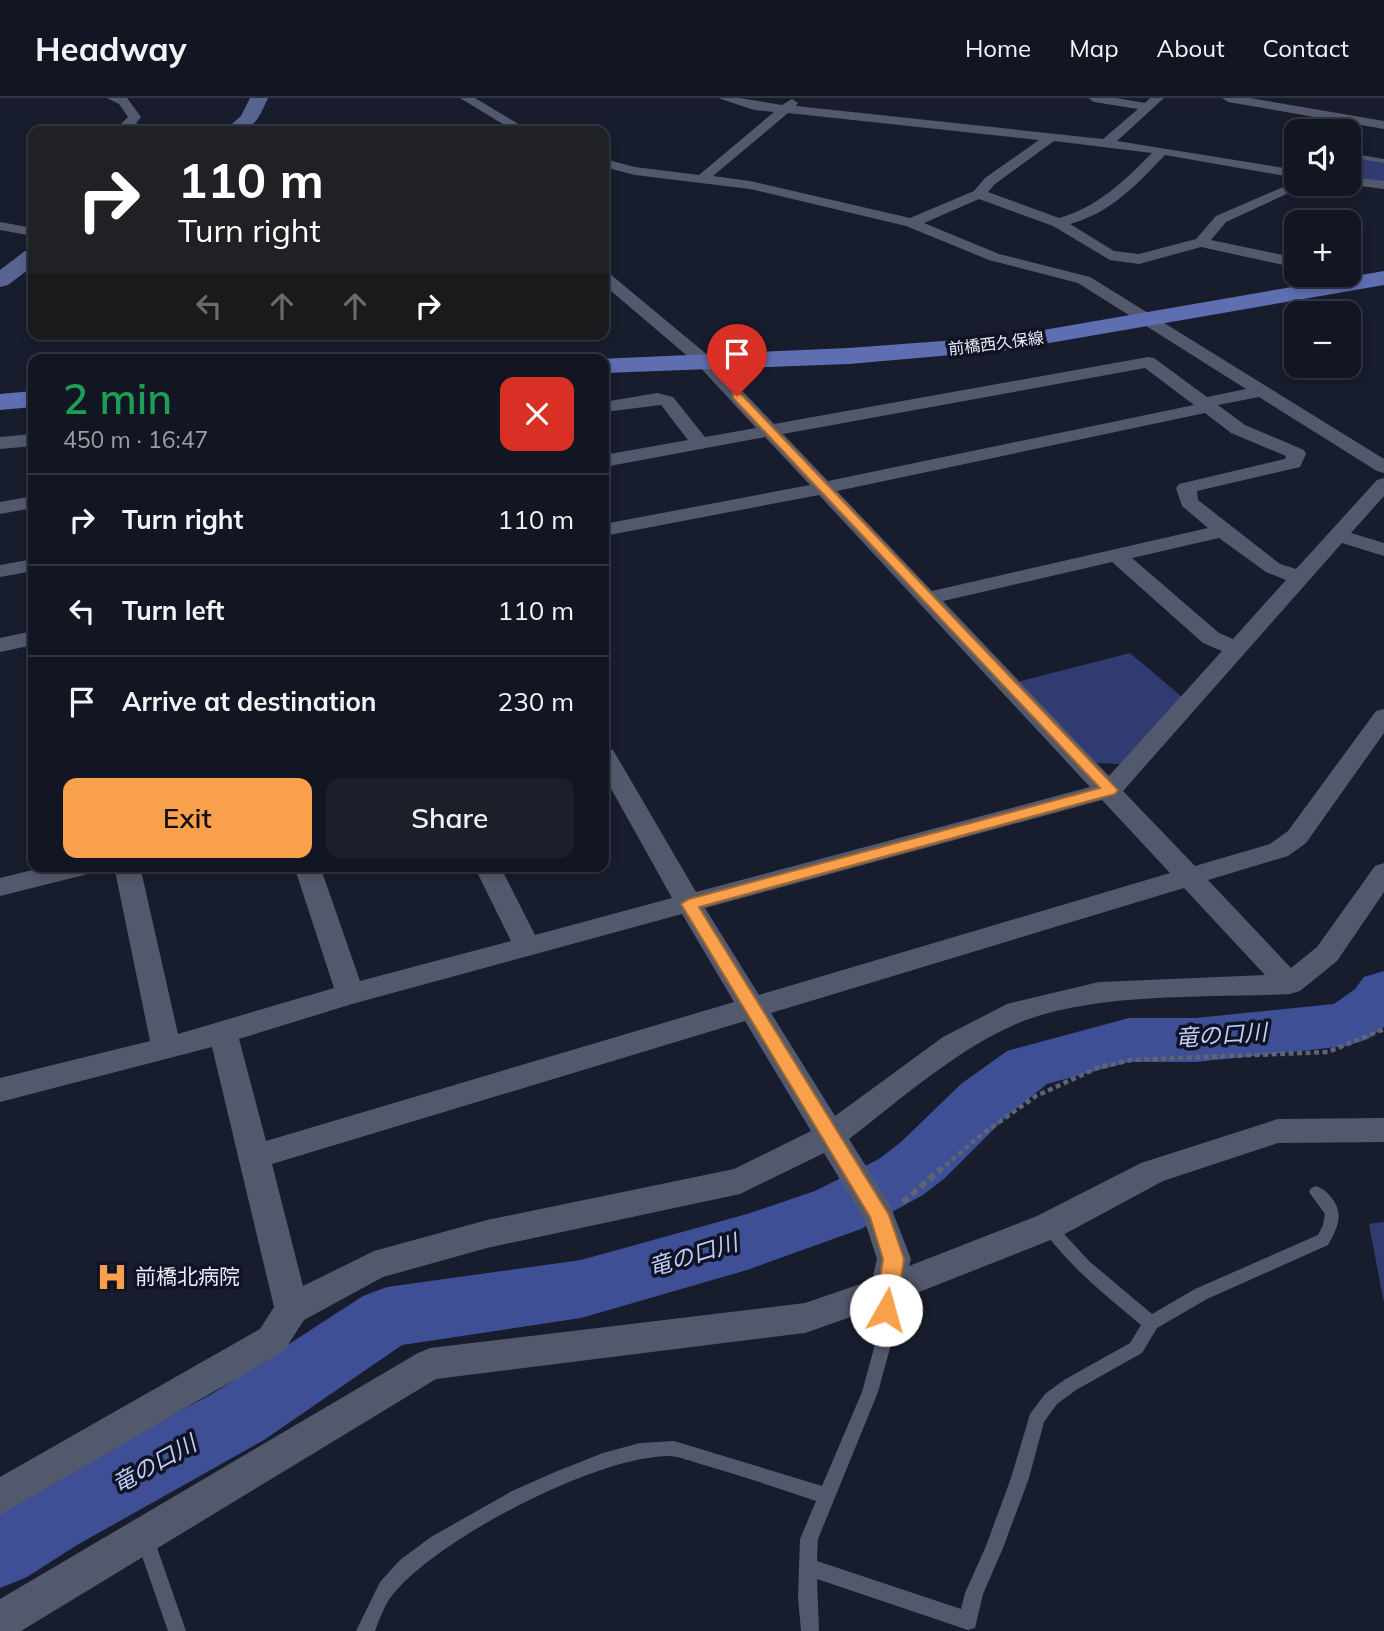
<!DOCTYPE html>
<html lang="en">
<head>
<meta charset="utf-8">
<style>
  body { margin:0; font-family:Mulish,"Noto Sans JP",sans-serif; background:#1b1f2a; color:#f1f3f6; height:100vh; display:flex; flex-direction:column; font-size:26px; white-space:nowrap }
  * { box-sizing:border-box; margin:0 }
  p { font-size:23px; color:#9c9fa5 }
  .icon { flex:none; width:38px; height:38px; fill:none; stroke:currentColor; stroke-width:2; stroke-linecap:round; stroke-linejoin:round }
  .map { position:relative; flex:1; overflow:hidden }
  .sheet { position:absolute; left:28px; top:256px; width:581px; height:518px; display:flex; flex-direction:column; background:#121622; border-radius:14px; box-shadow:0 4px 10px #0003,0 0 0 2px #313540 }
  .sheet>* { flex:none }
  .banner { position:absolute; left:28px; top:28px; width:581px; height:214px; border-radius:14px; box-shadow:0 4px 10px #0003,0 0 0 2px #313540; background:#202124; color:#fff; overflow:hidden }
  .fabs { position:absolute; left:1284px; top:21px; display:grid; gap:14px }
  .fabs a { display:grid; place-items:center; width:77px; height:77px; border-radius:14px; background:#121622; box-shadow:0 4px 10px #0003,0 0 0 2px #313540; font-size:35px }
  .pin { position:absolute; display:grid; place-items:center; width:60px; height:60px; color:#fff; margin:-72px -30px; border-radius:50% 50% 50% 0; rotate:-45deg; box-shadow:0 0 7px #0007 }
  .pin .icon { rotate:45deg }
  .me { position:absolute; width:77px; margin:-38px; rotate:7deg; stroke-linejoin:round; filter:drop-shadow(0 0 5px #0008) }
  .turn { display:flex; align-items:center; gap:24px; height:147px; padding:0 35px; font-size:32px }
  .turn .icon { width:91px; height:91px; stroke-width:2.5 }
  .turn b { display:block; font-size:49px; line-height:60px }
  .lanes { display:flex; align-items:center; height:66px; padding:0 35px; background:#0003; justify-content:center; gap:35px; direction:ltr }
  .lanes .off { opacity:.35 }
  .round { display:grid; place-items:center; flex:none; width:74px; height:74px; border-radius:14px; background:#1b1f2a }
  .overview { display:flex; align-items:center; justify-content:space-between; height:119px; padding:0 35px }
  h1 { font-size:42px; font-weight:600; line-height:52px; color:#1e9e55 }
  .action { display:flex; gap:14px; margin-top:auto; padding:14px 35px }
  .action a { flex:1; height:80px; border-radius:14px; background:#f8a04c; color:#111; font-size:28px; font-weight:600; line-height:80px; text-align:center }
  .action a+a { background:#1b1f2a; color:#f1f3f6 }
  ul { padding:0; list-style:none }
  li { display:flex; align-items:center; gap:21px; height:91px; padding:0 35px; border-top:2px solid #313540 }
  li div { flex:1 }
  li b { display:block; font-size:26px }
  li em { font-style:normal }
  header { display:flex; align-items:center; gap:42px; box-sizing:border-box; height:98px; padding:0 35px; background:#121622; border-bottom:2px solid #313540 }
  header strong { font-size:33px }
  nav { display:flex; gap:38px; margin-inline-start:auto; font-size:24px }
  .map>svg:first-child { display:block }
  .green { fill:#303c71 }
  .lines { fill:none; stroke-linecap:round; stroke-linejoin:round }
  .river { fill:#3f4f96; fill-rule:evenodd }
  .path-far1 { stroke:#5f6473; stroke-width:4.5; stroke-dasharray:5 3.5; stroke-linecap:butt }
  .path { stroke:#5f6473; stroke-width:6; stroke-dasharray:7 4.5; stroke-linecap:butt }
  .lane { fill:#53596d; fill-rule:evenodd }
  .street { fill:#53596d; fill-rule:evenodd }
  .secondary { fill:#58648f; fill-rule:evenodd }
  .primary { fill:#5e6eb1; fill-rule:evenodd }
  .route { fill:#f8a04c; stroke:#a16831; stroke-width:2 }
  .labels { text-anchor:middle; stroke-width:7; stroke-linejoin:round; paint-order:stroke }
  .far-street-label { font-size:16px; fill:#e9edf9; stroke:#0f1323 }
  .near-poi-label { font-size:21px; fill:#e9edf9; stroke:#0f1323; text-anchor:start }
  .near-water-label { font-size:23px; font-style:italic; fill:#c0cdf6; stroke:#0f1323 }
</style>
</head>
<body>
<header>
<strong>Headway</strong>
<nav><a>Home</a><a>Map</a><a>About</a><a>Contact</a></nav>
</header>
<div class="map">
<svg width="1384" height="1533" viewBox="0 0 1384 1533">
  <rect width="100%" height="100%" fill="#181d2d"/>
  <g class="green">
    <polygon points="1349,59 1384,64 1384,84 1349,80"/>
    <polygon points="1130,555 1182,599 1121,666 1095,665 1017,584"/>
    <polygon points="1384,1124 1384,1205 1369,1126"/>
  </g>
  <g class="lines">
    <polygon class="river" points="1384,873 1384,929 1368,941 1347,948 1196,964 1129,964 1047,986 1005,1020 945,1080 923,1097 861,1131 747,1172 581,1220 402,1247 264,1342 77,1447 27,1479 0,1490 0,1409 212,1296 363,1198 387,1189 581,1162 747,1116 815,1093 879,1061 901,1044 961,986 1007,953 1129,920 1196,920 1334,906 1355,891 1364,879"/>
    <polyline class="path-far1" points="939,1073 981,1037 1036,998 1097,970 1131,962 1328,954 1384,931"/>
    <polyline class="path" points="903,1104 941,1071"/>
    <g class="lane">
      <polygon points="1349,55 1384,61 1384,65 1349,59"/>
      <polygon points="1297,66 1297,72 1291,76 1287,76 1287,74"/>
      <path d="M1316 1088C1322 1090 1326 1093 1330 1098 1345 1115 1338 1129 1328 1147L1207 1201 1157 1230 1142 1255 1076 1292 1057 1306 1044 1324 1029 1380 1003 1450 983 1496 975 1530 968 1532 817 1481 819 1533H801L798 1499 800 1441 816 1403C779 1390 741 1378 704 1367 692 1364 680 1358 667 1358 594 1360 441 1439 394 1495 385 1505 380 1520 375 1533H356L380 1484 400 1462 431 1439 512 1393 555 1374 603 1355 640 1345 674 1343 822 1388 862 1294 874 1250 879 1192 881 1187 887 1185 893 1187 895 1192 890 1250 878 1294 818 1441 817 1463 961 1511 965 1495 986 1448 1011 1380 1030 1316 1045 1296 1064 1282 1130 1245 1141 1227C1106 1198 1071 1170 1044 1133L1041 1129 1044 1125 1049 1123 1054 1125 1089 1163 1152 1216 1195 1191 1318 1137 1323 1127 1325 1116 1309 1094 1311 1090Z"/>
      <polygon points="145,1432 151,1435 154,1441 186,1533 168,1533 136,1441 139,1435"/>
    </g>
    <g class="street">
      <polygon points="107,0 127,0 141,19 136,25 157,33 136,33 122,30 120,27 128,19 119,6"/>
      <polygon points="460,0 475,0 530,33 514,33"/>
      <path d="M718 0H739L782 7 792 1 798 5 796 8 1103 41 1138 11 1094 4 1088 0H1116L1145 5 1150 0H1164L1117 43 1297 72V80L1165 57C1137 86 1111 115 1070 126L1114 153 1139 156 1196 141 1216 118 1297 83V86H1308L1226 124 1211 142 1297 160V170L1201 149 1139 166 1110 162 1053 128 979 101 924 125 999 156 1090 179 1384 361V375L1377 373 1259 299 1218 307 1245 327 1304 352 1306 356 1300 369 1197 393 1198 402 1280 466 1296 471 1377 382 1384 380V398L1351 435 1384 445V458L1342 445 1123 693 1195 768 1270 746 1288 733 1376 613 1384 611V635L1306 745 1288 758 1208 782 1291 870 1317 849 1375 768 1384 765V794L1337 863 1300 893 1290 896C1207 900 1104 894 1026 922 964 945 901 1001 849 1041L890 1107 911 1161 909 1168 1037 1118 1141 1065 1278 1021 1384 1020V1044L1278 1045 1163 1083 1061 1138 899 1202 805 1235 436 1281 21 1533H0V1501L418 1255 430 1250 805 1205 872 1182 877 1161 864 1121 824 1055 740 1096 487 1150 383 1179 304 1222 284 1253 0 1417V1379L260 1231 274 1209 212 949 0 1004V980L150 943 114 768H140L178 936 334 890 294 768H320L360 883 511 843 474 768H500L535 837 672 800 604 678V650L613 652 616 657 696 794 1090 689 819 397 604 438V426L810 387 765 339 604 369V357L688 342 661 307 604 314V304L657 295 673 299 705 339 756 330 698 267 604 187V174L610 176 710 259 774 326 1148 259 1154 260 1207 299 1246 291 1078 185 989 162 906 128 750 91 635 77 604 69V61L635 69 699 77 774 14 754 12ZM788 15 1039 42 985 80 974 93 910 120 750 83 713 78ZM1054 43 1152 55C1124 83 1098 109 1059 120L988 94 995 86ZM1145 270 1194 307 828 383 783 336ZM1205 315 1231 335 1286 358 1285 361 1179 386 1176 390 1182 408 1208 430 932 493 837 393ZM1219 440 1266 474 1286 482 1233 541 1219 535 1132 460ZM1112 464 1203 545 1222 553 1109 678 943 503ZM1102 702 1170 775 759 897 705 810ZM1184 790 1265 877 1099 884 1007 906 943 939 835 1018 771 915ZM682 816 734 904 266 1043 239 941 352 906ZM745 923 811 1033 734 1071 487 1122 374 1153 303 1188 272 1066Z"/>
      <polygon points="1222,0 1250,0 1384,23 1384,31 1228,4"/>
      <polygon points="1349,79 1384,83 1384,91 1344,86 1349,86"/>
      <polygon points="0,124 33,130 33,138 0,132"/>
      <polygon points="1326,177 1346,177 1360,186 1352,191"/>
      <polygon points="33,336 33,348 0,351 0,339"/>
      <polygon points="33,398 33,410 0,416 0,404"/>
      <polygon points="33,461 33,473 0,479 0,467"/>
      <polygon points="33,533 33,547 0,554 0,540"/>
      <polygon points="49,768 100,768 96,774 0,798 0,780"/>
    </g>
    <g class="secondary">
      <path d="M250 0H268C256 26 254 33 224 33L241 18Z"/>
      <polygon points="33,152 33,168 8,187 0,189 0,172 25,153"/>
    </g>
    <g class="primary">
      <polygon points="1384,173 1384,187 1009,252 849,266 604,275 604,261 598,261 849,250 1009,238"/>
      <polygon points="33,293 33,309 0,312 0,296"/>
    </g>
  </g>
  <polygon class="route" points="733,296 741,296 1118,692 1115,696 699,809 889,1117 904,1161 896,1212 893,1219 886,1221 878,1219 875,1212 883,1161 870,1119 681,806 689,801 1100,690 733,300"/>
  <defs>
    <g id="hospital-bare" transform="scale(2.415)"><path d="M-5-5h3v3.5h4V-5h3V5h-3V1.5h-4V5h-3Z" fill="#f8a04c" stroke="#0f1323" stroke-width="2.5" paint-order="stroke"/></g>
  </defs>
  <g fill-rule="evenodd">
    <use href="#hospital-bare" x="112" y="1179"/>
  </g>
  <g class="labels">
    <g class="far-street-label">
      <text transform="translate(996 245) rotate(-7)" y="6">前橋西久保線</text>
    </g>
    <g class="near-poi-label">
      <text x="135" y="1186">前橋北病院</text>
    </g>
    <g class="near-water-label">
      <text transform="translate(1221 937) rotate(-4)" y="8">竜の口川</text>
      <text transform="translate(693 1157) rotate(-17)" y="8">竜の口川</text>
      <text transform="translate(154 1366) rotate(-29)" y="8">竜の口川</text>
    </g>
  </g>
</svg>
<div class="fabs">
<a><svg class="icon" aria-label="sound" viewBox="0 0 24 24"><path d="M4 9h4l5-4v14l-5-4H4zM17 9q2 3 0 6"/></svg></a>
<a>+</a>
<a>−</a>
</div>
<div class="pin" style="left:737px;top:298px;background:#d93025"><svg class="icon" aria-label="arrive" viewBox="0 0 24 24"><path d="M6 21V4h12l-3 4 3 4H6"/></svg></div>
<svg class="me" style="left:886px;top:1212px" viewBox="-20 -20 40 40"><circle r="19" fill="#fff"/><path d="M0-13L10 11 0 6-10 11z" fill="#f8a04c"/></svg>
<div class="banner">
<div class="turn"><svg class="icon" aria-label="right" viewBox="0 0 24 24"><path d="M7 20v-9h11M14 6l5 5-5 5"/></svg><div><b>110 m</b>Turn right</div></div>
<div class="lanes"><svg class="icon off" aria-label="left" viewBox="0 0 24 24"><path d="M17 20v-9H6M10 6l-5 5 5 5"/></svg><svg class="icon off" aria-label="ahead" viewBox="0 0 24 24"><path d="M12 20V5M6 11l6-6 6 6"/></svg><svg class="icon off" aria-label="ahead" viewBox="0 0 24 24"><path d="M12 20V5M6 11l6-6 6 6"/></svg><svg class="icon" aria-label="right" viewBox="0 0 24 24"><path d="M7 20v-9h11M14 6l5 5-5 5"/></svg></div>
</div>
<section class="sheet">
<div class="overview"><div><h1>2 min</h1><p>450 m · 16:47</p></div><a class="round" style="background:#d93025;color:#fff"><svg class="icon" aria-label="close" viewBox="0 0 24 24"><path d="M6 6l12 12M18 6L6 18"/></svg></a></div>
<ul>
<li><svg class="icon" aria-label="right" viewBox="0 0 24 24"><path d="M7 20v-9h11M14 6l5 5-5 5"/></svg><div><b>Turn right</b></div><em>110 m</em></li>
<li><svg class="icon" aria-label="left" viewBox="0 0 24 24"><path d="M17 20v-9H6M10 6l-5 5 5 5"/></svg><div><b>Turn left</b></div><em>110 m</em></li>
<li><svg class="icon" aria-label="arrive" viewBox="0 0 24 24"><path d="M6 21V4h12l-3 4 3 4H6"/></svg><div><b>Arrive at destination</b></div><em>230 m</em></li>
</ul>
<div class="action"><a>Exit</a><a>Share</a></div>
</section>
</div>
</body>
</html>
